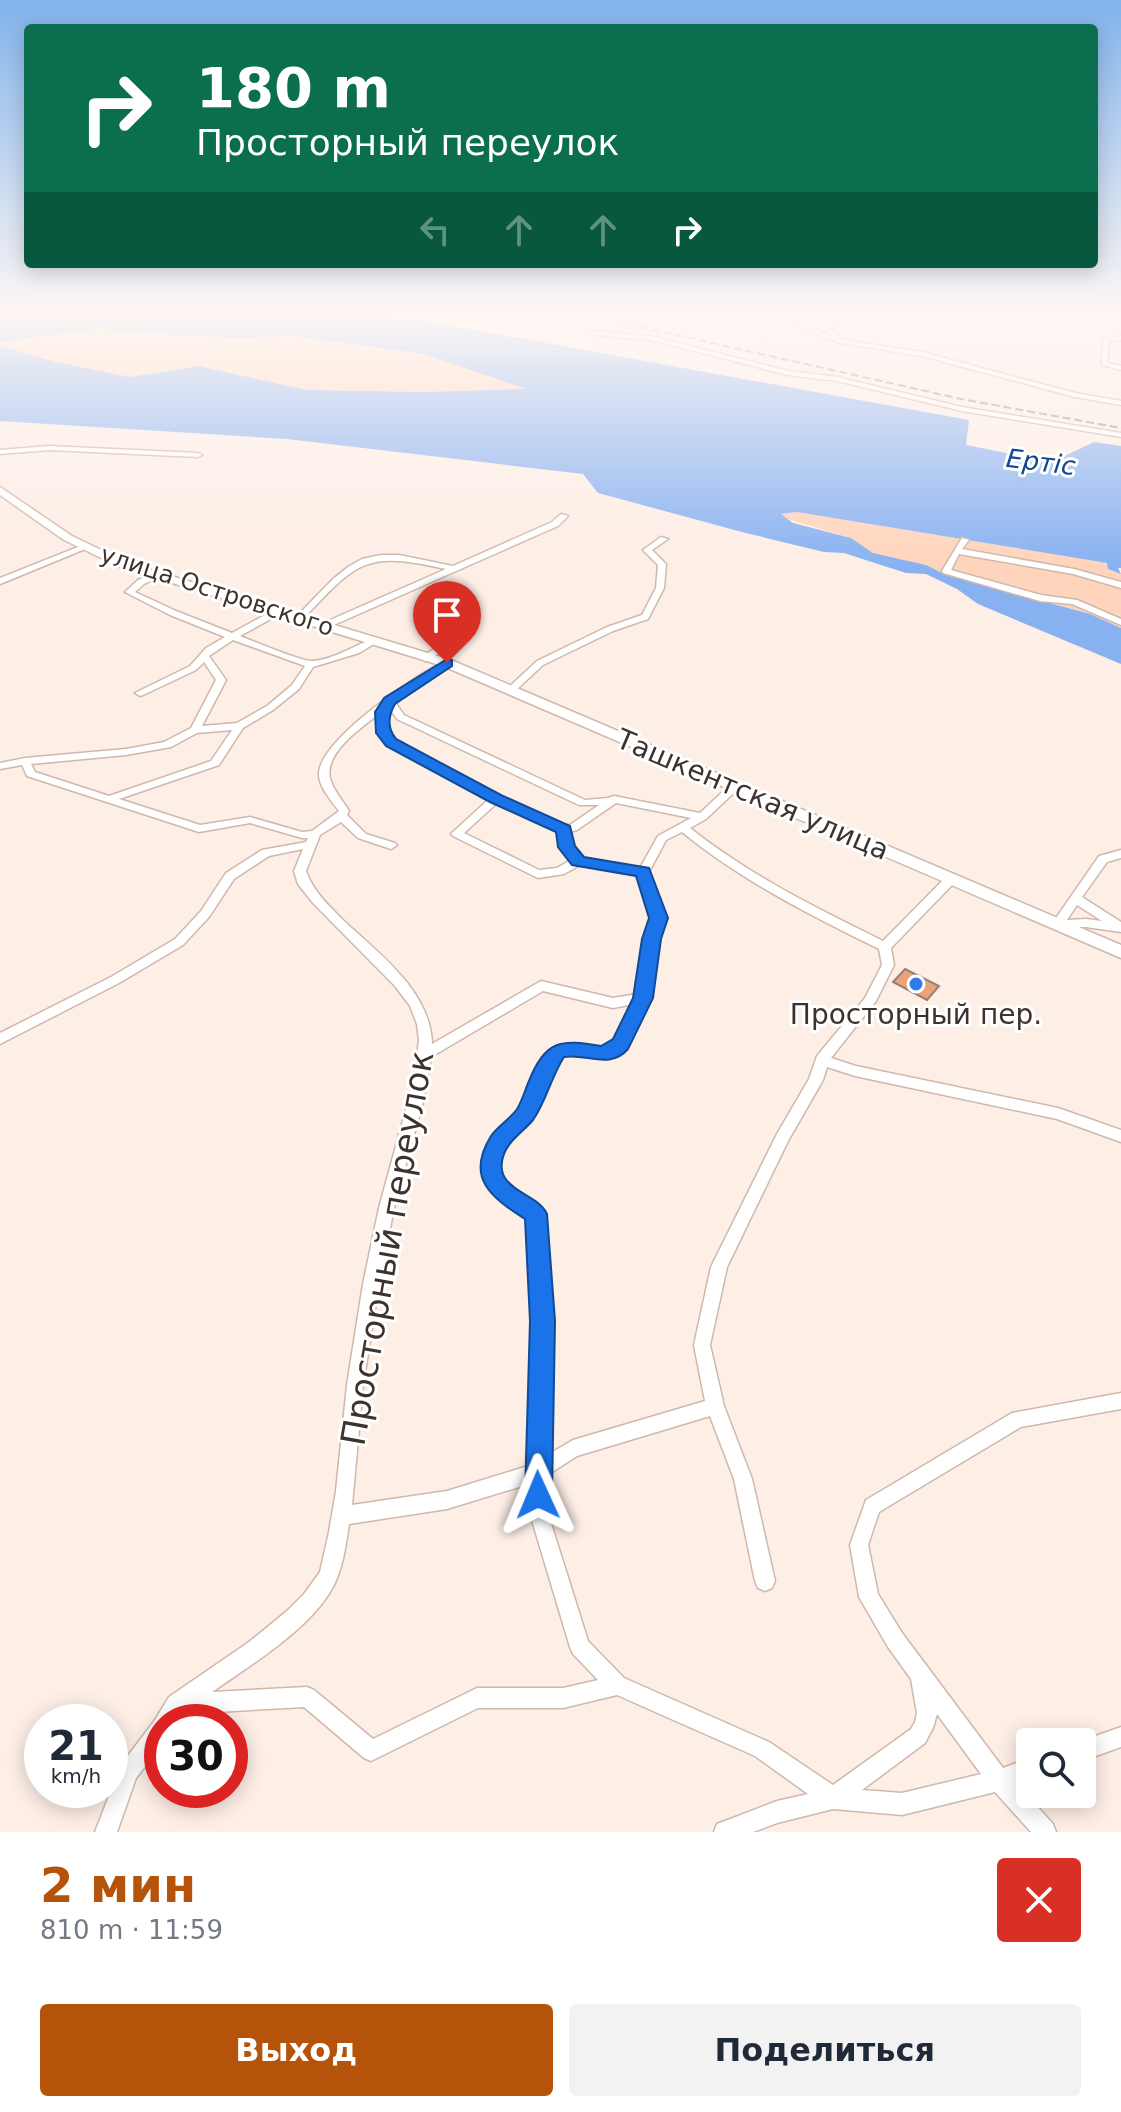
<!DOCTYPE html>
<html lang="ru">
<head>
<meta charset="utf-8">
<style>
  body { margin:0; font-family:"DejaVu Sans",sans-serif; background:#f2f2f3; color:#1f2937; height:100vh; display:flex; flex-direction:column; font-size:30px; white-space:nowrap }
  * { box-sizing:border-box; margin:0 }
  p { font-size:26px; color:#747a83 }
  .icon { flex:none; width:44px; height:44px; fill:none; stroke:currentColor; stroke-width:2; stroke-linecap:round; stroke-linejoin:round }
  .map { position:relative; height:1832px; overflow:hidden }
  .drawer { display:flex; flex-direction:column; background:#fff; flex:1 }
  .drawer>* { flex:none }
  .banner { position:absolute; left:24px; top:24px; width:1074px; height:244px; border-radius:8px; box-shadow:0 4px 20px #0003; background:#0b6e4f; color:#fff; overflow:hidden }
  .buttons { position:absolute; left:1016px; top:1728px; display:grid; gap:16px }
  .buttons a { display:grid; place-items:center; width:80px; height:80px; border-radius:8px; background:#fff; box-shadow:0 4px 20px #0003; font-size:40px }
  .speed { position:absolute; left:24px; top:1704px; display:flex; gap:16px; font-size:40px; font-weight:700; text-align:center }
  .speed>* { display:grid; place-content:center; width:104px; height:104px; border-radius:50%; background:#fff; box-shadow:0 4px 20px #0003; line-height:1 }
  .speed small { font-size:20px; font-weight:400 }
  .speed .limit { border:12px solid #d22; background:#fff; color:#111 }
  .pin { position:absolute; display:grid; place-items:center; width:68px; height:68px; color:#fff; margin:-82px -34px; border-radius:50% 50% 50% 0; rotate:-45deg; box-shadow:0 0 8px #0007 }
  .pin .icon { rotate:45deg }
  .me { position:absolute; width:88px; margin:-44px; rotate:359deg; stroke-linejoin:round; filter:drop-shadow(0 0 6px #0008) }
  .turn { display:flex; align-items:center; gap:28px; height:168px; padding:0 40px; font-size:36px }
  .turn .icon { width:104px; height:104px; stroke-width:2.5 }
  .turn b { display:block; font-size:56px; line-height:68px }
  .lanes { display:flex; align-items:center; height:76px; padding:0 40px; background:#0003; justify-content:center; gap:40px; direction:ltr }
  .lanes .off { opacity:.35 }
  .round { display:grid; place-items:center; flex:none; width:84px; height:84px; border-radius:8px; background:#f2f2f3 }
  .headline { display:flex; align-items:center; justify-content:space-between; height:136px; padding:0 40px }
  h1 { font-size:48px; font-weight:700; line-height:60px; color:#b45309 }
  .button { display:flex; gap:16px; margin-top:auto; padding:16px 40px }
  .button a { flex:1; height:92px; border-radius:8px; background:#b45309; color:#fff; font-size:32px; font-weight:700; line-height:92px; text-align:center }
  .button a+a { background:#f2f2f3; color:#1f2937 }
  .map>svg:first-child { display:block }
  .green { fill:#ffd4bc }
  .water { fill:#87b1f1 }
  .building { fill:#eca379; stroke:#978175; stroke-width:2 }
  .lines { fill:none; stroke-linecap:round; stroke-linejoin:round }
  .minor-casing { stroke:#cfb8ab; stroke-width:3 }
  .tertiary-casing { stroke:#cfb8ab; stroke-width:3 }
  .secondary-casing { stroke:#cfb8ab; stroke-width:3 }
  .minor { fill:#fff; fill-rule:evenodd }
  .tertiary { fill:#fff; fill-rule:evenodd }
  .secondary { fill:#fff; fill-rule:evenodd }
  .rail { stroke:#9a8e87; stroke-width:2; stroke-dasharray:8 4; stroke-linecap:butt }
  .route { fill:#1a73e8; stroke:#114b97; stroke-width:2 }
  .poi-dot { fill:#317ae7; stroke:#fff; stroke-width:3 }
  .labels { text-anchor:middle; stroke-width:6; stroke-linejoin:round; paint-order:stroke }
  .far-street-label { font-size:24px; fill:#3d332e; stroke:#fff }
  .far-water-label { font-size:26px; font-style:italic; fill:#12458f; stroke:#fff }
  .street-label { font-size:28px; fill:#3d332e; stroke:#fff }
  .poi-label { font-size:28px; fill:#3d332e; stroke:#fff }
  .near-street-label { font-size:34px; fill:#3d332e; stroke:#fff }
</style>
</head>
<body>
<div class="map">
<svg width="1121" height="1832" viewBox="0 0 1121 1832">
  <rect width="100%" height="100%" fill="#fdeee6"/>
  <g class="green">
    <polygon points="97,329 232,338 294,336 424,354 528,390 423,392 306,390 199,366 130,377 56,362 0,346 0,342"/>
    <polygon points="797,512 1108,563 1108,569 1121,574 1121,628 1090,614 946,575 926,565 873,553 851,538 781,517 781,514"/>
  </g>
  <polygon class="water" points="0,311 371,311 969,420 966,445 1052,462 1094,442 1121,446 1121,568 1118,568 1121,574 1108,569 1107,563 797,512 781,514 793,523 851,538 873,553 926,565 946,575 1090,614 1121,628 1121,664 978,604 957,589 926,574 906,573 844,553 824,552 742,532 598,493 583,474 287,439 0,421 0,346 56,362 130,377 199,366 306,390 424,392 526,389 424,354 294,336 232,338 97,329 0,342"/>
  <polygon class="building" points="905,969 939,986 927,1000 893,982"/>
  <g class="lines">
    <g class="minor-casing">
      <g id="minor">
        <polygon points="544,311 554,311 574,317 595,331 651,336 788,371 837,377 962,407 1121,433 1121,437 962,411 837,381 788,375 651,340 594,335 570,319"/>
        <polygon points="633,311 638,311 645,323 641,323"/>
        <polygon points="758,311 766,311 832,336 824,329 824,327 862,315 862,317 830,329 838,336 836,338 843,340 922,352 1075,393 1121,401 1121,405 1075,397 922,356 840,343"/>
        <polygon points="890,311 904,311 918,315 915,317"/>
        <polygon points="993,311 999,311 998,313 1084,312 1081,314 995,317 992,315"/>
        <polygon points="1121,336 1121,340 1109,341 1107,363 1121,366 1121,370 1102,365 1103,339"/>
        <polygon points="49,446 198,453 202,455 198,457 49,450 0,454 0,450"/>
        <path d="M561 514 568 516 558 526 327 628H321V624L446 569C364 550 357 562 302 620L299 621 295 618 333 579 348 567 362 559 381 555H399L453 566 552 522Z"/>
        <polygon points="661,537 668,539 652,550 666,564 664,588 648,619 613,631 543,665 515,691 509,691 509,687 537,661 607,627 642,615 656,588 658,565 643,550"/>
        <polygon points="962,538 969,540 962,549 1074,569 1121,582 1121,588 1073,574 959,554 951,570 1041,595 1077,600 1121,619 1121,625 1072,604 1040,601 943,573 942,571"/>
        <polygon points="83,545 90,547 0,584 0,578"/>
        <path d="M157 573 164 575 144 584 135 592 176 611 232 633 274 610H280V614L240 636C253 641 303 662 312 661 332 660 354 646 372 639L377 642 359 653 313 667 299 689 273 710 243 728 219 765 119 799 200 825 250 817 302 832 312 831 339 811C331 800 318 786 319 773 320 740 418 673 447 660L450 661V665L395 702 404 715 585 800 608 798 614 796 700 813 731 784H739L740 786 739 788 706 819 690 828C749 875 816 908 883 941L946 877H954L956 880 954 883 891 948 894 965 876 1001 831 1058 856 1066 1058 1108 1121 1130V1142L1057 1119 855 1076 827 1067 823 1080 788 1141 727 1267 710 1345 724 1406 752 1479 775 1581 772 1588 765 1591 758 1588 755 1581 734 1479 710 1416 577 1456 546 1476 549 1517 588 1641 624 1678 769 1742 833 1785 911 1729 915 1722 917 1713 911 1679 888 1647 859 1597 850 1545 866 1500 1012 1413 1121 1393V1409L1021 1427 879 1512 868 1545 878 1594 902 1633 1003 1768 1030 1758V1780L1017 1784 1053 1824 1056 1832H1031L995 1792 902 1815 833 1809 777 1823 753 1832H714L717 1824 725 1821 777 1801 808 1794 755 1756 617 1695 563 1708H478L371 1761 364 1758 304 1707 182 1714 177 1722H162V1745L136 1778 117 1832H95L121 1765 155 1720 169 1697 249 1642 287 1611 304 1594 320 1572 329 1532 336 1491 347 1385 363 1284 379 1208 414 1080 419 1040 417 1024 410 1006 395 986 313 903 298 884 294 871 303 849 269 856 234 879 209 917 183 945 119 983 0 1044V1033L111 977 175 939 201 911 226 873 262 850 306 842 308 838H302L250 823 199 832 27 776 22 765 0 769V763L25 758 126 749 164 742 191 728 216 680 204 662 196 670 143 695 140 696 135 693 190 666 206 648 225 637 170 615 125 592 138 580ZM233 640 305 666 292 685 267 706 237 723 202 726 226 680 209 656ZM390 709 397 719 579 805H599L570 825H565L499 797 395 740 388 727ZM379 714 378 727 387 744 488 800 453 832 451 834 453 836 538 878 564 874 580 865 638 875 652 918 646 939 637 994 613 998 541 981 432 1044C431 991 378 953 343 920 328 905 313 891 306 871L320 835 341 822 358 838 391 849 397 845 395 843 366 834 347 815 349 811C343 801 333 790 330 778 324 753 362 727 379 714ZM232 730 211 761 109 796 35 772 31 764 126 755 171 747 197 733ZM616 803 691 818 658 836 640 868 582 858 572 846 570 832 577 830ZM496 804 559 831 560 847 571 860 557 868 539 870 464 833ZM682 832C742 881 810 915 879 949L882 965 865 998 817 1056 809 1079 777 1134 711 1267 694 1345 705 1401 573 1440 546 1456 550 1321 544 1214 541 1209 509 1190 497 1170 504 1151 534 1111 556 1060 566 1053H572L606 1057 618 1053 628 1044 649 998 658 939 664 918 649 872 666 840ZM543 991 613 1008 634 1004C628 1016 623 1034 613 1043 600 1055 572 1037 553 1048 537 1057 534 1080 527 1096 521 1111 508 1123 498 1136 490 1146 486 1158 483 1170L499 1198 529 1217 534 1321 528 1466 447 1491 352 1505 363 1385 379 1284 394 1208 423 1102 431 1057ZM529 1484 531 1517 570 1647 573 1654 598 1680 563 1688H477L373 1739 314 1690 307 1687 212 1692C251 1665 312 1628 334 1585 343 1567 346 1544 349 1524L447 1509ZM937 1714 981 1774 902 1793 862 1790 925 1743 933 1728Z"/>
        <polygon points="464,630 468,633 467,635 428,660 425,661 420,658"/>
        <path d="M1121 850V858L1107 862 1082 897 1121 922V932L1086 927H1054L1052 924 1054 921 1099 856ZM1077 905 1102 921 1086 919 1067 920Z"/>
        <polygon points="1121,1727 1121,1747 1082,1761 1082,1742 1079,1742"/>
      </g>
    </g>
    <g class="tertiary-casing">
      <polygon id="tertiary" points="838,311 860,314 960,311 860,318"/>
    </g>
    <g class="secondary-casing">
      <polygon id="secondary" points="0,487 72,536 128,563 451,660 1121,945 1121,958 443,666 120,567 64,540 0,495"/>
    </g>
    <use href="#minor" class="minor"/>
    <use href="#tertiary" class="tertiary"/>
    <use href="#secondary" class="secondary"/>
    <polyline class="rail" points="570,311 961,399 1121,428"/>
  </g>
  <linearGradient id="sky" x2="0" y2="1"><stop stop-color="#81b3ec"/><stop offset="0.55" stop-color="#fef7f4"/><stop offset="1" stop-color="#fef7f4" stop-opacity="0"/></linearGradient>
  <rect width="1121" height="568" fill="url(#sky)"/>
  <path class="route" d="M447 659 452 660V666L395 704C388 716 387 728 396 739L501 795 570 826 575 846 584 857 649 868 668 918 661 939 653 998 628 1049C610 1070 586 1053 564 1057 551 1077 546 1102 533 1120 524 1131 509 1140 504 1154 501 1162 500 1170 505 1178 515 1194 539 1197 547 1214L555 1321 552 1495 548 1505 538 1509 529 1505 525 1495 530 1321 525 1219C491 1197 465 1178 491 1136 498 1126 510 1119 517 1109 522 1101 525 1090 529 1081 545 1040 561 1039 601 1046L613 1039 633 998 642 939 649 918 636 876 572 865 558 847 556 832 490 802 386 746 376 733 375 712 384 698Z"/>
  <circle class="poi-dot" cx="916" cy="984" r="8"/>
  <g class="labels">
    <g class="far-street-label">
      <text transform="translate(217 591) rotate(18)" y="8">улица Островского</text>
    </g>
    <g class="far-water-label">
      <text transform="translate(1041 462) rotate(7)" y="9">Ертіс</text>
    </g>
    <g class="street-label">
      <text transform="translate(753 794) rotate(23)" y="10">Ташкентская улица</text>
    </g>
    <g class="poi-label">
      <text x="916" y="1024">Просторный пер.</text>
    </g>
    <g class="near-street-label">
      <text transform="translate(387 1248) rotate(-80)" y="12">Просторный переулок</text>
    </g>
  </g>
</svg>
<div class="buttons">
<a><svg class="icon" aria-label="search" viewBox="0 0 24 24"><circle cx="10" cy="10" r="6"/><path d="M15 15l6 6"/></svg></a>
</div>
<div class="speed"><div>21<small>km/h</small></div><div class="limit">30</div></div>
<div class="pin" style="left:447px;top:663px;background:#d93025"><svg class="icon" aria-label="arrive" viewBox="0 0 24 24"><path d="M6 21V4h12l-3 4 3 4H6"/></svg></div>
<svg class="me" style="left:538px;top:1495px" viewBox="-20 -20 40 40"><path d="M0-17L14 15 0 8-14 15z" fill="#1a73e8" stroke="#fff" stroke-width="4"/></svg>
<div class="banner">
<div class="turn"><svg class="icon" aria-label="right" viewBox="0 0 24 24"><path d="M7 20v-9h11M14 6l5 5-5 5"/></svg><div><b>180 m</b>Просторный переулок</div></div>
<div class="lanes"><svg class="icon off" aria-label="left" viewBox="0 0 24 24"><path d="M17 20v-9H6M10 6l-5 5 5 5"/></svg><svg class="icon off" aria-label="ahead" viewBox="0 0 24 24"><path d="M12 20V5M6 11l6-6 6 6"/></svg><svg class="icon off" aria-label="ahead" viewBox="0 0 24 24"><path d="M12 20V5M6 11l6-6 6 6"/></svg><svg class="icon" aria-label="right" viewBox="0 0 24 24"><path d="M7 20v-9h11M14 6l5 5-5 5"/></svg></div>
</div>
</div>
<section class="drawer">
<div class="headline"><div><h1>2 мин</h1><p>810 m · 11:59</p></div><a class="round" style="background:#d93025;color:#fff"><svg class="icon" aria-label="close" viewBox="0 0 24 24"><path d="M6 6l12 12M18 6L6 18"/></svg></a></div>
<div class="button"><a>Выход</a><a>Поделиться</a></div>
</section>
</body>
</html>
